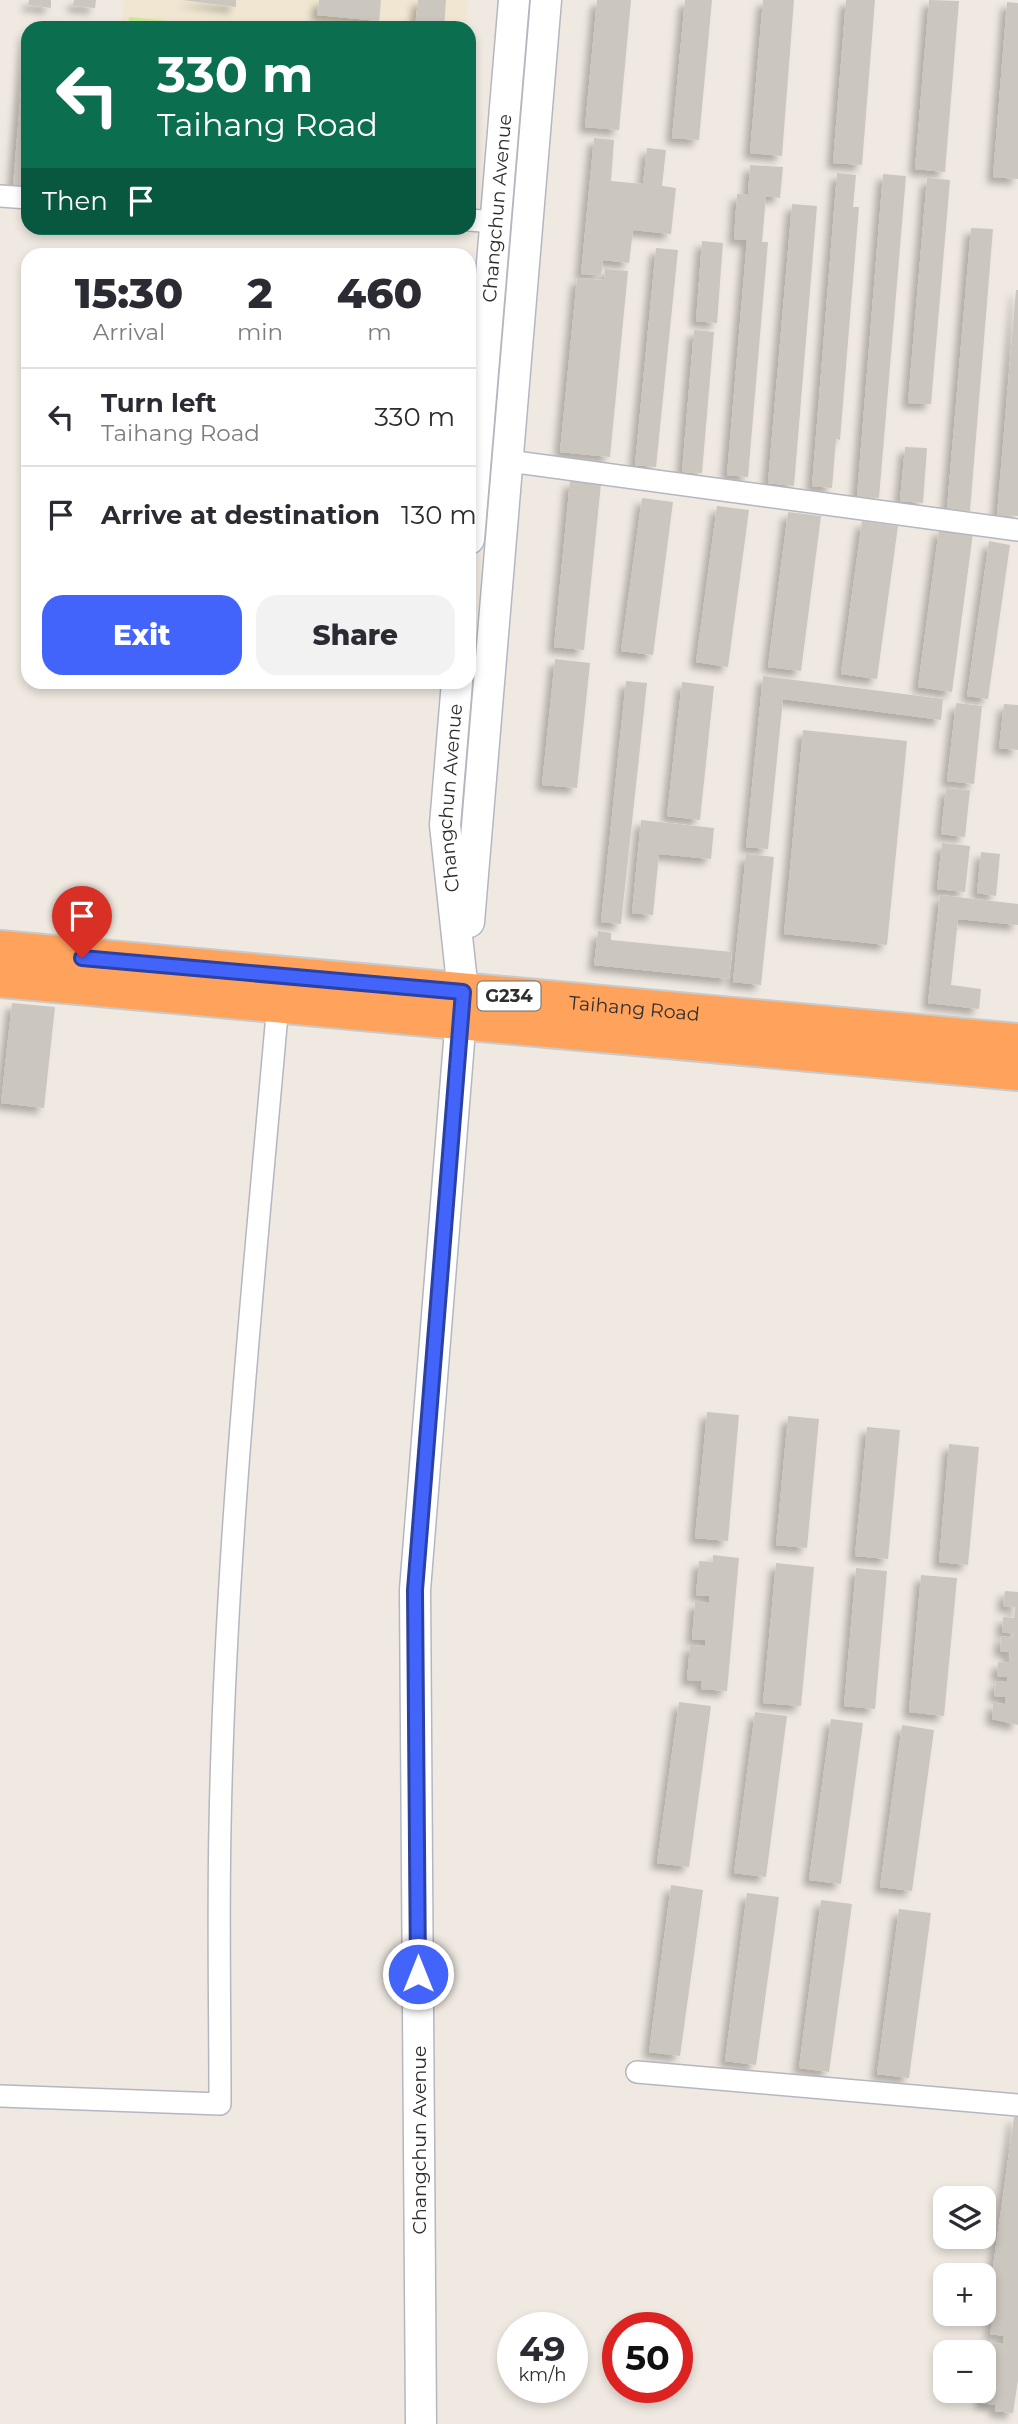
<!DOCTYPE html>
<html lang="en">
<head>
<meta charset="utf-8">
<style>
  body { margin:0; font-family:Montserrat,sans-serif; background:#f2f2f3; color:#2b2b33; height:100vh; display:flex; flex-direction:column; font-size:26px; white-space:nowrap }
  * { box-sizing:border-box; margin:0 }
  p { font-size:23px; color:#7c7c81 }
  .icon { flex:none; width:38px; height:38px; fill:none; stroke:currentColor; stroke-width:2; stroke-linecap:round; stroke-linejoin:round }
  .map { position:relative; flex:1; overflow:hidden }
  .details { position:absolute; left:21px; top:248px; width:455px; height:441px; display:flex; flex-direction:column; background:#fff; border-radius:21px; box-shadow:0 4px 10px #0003 }
  .details>* { flex:none }
  .banner { position:absolute; left:21px; top:21px; width:455px; height:214px; border-radius:21px; box-shadow:0 4px 10px #0003; background:#0b6e4f; color:#fff; overflow:hidden }
  .controls { position:absolute; left:933px; top:2186px; display:grid; gap:14px }
  .controls a { display:grid; place-items:center; width:63px; height:63px; border-radius:14px; background:#fff; box-shadow:0 4px 10px #0003; font-size:35px }
  .speed { position:absolute; left:497px; top:2312px; display:flex; gap:14px; font-size:35px; font-weight:700; text-align:center }
  .speed>* { display:grid; place-content:center; width:91px; height:91px; border-radius:50%; background:#fff; box-shadow:0 4px 10px #0003; line-height:1 }
  .speed small { font-size:18px; font-weight:400 }
  .speed .limit { border:10px solid #d22; background:#fff; color:#111 }
  .pin { position:absolute; display:grid; place-items:center; width:60px; height:60px; color:#fff; margin:-72px -30px; border-radius:50% 50% 50% 0; rotate:-45deg; box-shadow:0 0 7px #0007 }
  .pin .icon { rotate:45deg }
  .me { position:absolute; width:77px; margin:-38px; rotate:0deg; stroke-linejoin:round; filter:drop-shadow(0 0 5px #0008) }
  .turn { display:flex; align-items:center; gap:24px; height:147px; padding:0 21px; font-size:32px }
  .turn .icon { width:91px; height:91px; stroke-width:2.5 }
  .turn b { display:block; font-size:49px; line-height:60px }
  .then { display:flex; align-items:center; height:66px; padding:0 21px; background:#0003; gap:14px; font-size:26px }
  .eta { display:flex; justify-content:space-evenly; align-items:center; height:119px; text-align:center }
  .eta b { font-size:42px; font-weight:800; line-height:49px }
  .action { display:flex; gap:14px; margin-top:auto; padding:14px 21px }
  .action a { flex:1; height:80px; border-radius:21px; background:#4264fb; color:#fff; font-size:28px; font-weight:800; line-height:80px; text-align:center }
  .action a+a { background:#f2f2f3; color:#2b2b33 }
  ul { padding:0; list-style:none }
  li { display:flex; align-items:center; gap:21px; height:98px; padding:0 21px; border-top:2px solid #e1e1e2 }
  li div { flex:1 }
  li b { display:block; font-size:26px }
  li em { font-style:normal }
  .map>svg:first-child { display:block }
  .education { fill:#f0e6d1 }
  .pitch { fill:#c9ec9a }
  .building { fill:#cbc7bf; filter:url(#shadow) }
  .lines { fill:none; stroke-linecap:round; stroke-linejoin:round }
  .street-casing { stroke:#b4b7c1; stroke-width:24 }
  .secondary-casing { stroke:#b4b7c1; stroke-width:33 }
  .highway-casing { stroke:#c9c9c9; stroke-width:42 }
  .street { stroke:#fff; stroke-width:21 }
  .secondary { stroke:#fff; stroke-width:30 }
  .highway { stroke:#ffa35c; stroke-width:38 }
  .route-casing { stroke:#2b41a3; stroke-width:18 }
  .route { stroke:#4264fb; stroke-width:12 }
  .labels { text-anchor:middle; stroke-width:5; stroke-linejoin:round; paint-order:stroke }
  .shield { fill:#fff; stroke:#6d6d6d; stroke-width:2 }
  .shield-label { font-size:18px; font-weight:bold; fill:#2e2e2e }
  .street-label { font-size:19px; fill:#2e2e2e; stroke:#fff }
</style>
</head>
<body>
<div class="map">
<svg width="1018" height="2424" viewBox="0 0 1018 2424">
  <defs>
    <filter id="shadow"><feDropShadow dx="-6" dy="6" stdDeviation="3.5" flood-color="#0004"/></filter>
  </defs>
  <rect width="100%" height="100%" fill="#efe9e1"/>
  <polygon class="education" points="124,0 468,0 466,28 122,28"/>
  <polygon class="pitch" points="129,17 241,28 128,28"/>
  <g class="building">
    <polygon points="29,0 51,0 51,8 28,5"/>
    <polygon points="74,0 96,0 95,8 73,6"/>
    <polygon points="182,0 236,0 236,7"/>
    <polygon points="319,0 381,0 379,21 317,15"/>
    <polygon points="418,0 446,0 444,28 415,28"/>
    <polygon points="597,0 631,0 619,130 585,127"/>
    <polygon points="685,0 712,0 699,140 672,138"/>
    <polygon points="763,0 794,0 782,156 750,153"/>
    <polygon points="846,0 875,0 862,165 833,163"/>
    <polygon points="929,0 959,1 945,172 915,169"/>
    <polygon points="1007,2 1018,3 1018,179 993,177"/>
    <polygon points="26,31 28,32 28,187 13,186"/>
    <polygon points="594,138 614,140 611,181 643,184 647,148 666,150 662,186 676,188 671,234 633,230 629,263 603,260 601,275 581,274"/>
    <polygon points="750,165 783,167 780,198 766,196 762,242 768,242 748,477 727,475 747,240 734,239 737,194 748,195"/>
    <polygon points="837,173 856,175 853,207 859,207 840,440 836,439 832,488 812,486"/>
    <polygon points="883,174 906,176 879,498 857,497"/>
    <polygon points="927,178 950,180 931,404 908,403"/>
    <polygon points="792,204 817,206 794,486 768,483"/>
    <polygon points="971,228 993,229 970,511 947,509"/>
    <polygon points="702,241 723,243 717,323 696,321"/>
    <polygon points="656,248 678,250 656,467 635,465"/>
    <polygon points="605,269 628,271 610,457 560,452 577,278 604,280"/>
    <polygon points="1016,290 1018,290 1018,516 997,515"/>
    <polygon points="694,330 714,332 702,473 682,472"/>
    <polygon points="905,447 927,448 923,503 900,501"/>
    <polygon points="570,481 601,484 584,650 554,647"/>
    <polygon points="642,498 673,502 653,655 621,651"/>
    <polygon points="717,506 749,510 728,667 696,662"/>
    <polygon points="788,512 821,516 801,671 768,667"/>
    <polygon points="862,521 898,526 877,679 841,674"/>
    <polygon points="939,529 973,533 952,692 918,687"/>
    <polygon points="989,541 1010,545 988,699 967,696"/>
    <polygon points="555,659 590,663 577,788 542,785"/>
    <polygon points="763,676 943,699 941,720 783,699 768,849 746,847"/>
    <polygon points="626,681 647,683 621,924 601,922"/>
    <polygon points="682,682 714,686 700,820 667,816"/>
    <polygon points="956,703 982,706 974,784 947,781"/>
    <polygon points="1004,704 1018,705 1018,750 999,748"/>
    <polygon points="803,730 907,741 887,945 784,934"/>
    <polygon points="946,788 970,790 965,837 941,834"/>
    <polygon points="641,820 714,828 711,859 659,854 653,915 632,913"/>
    <polygon points="942,843 970,846 965,892 937,889"/>
    <polygon points="981,852 1000,854 996,896 977,893"/>
    <polygon points="746,854 774,857 761,985 733,982"/>
    <polygon points="940,895 1018,904 1018,925 958,919 951,985 981,989 979,1009 928,1003"/>
    <polygon points="598,931 611,933 611,940 732,952 729,979 594,965"/>
    <polygon points="12,1003 55,1007 44,1108 1,1103"/>
    <polygon points="707,1412 739,1415 728,1541 695,1538"/>
    <polygon points="788,1416 819,1419 807,1548 776,1545"/>
    <polygon points="867,1427 900,1430 888,1559 855,1556"/>
    <polygon points="949,1444 979,1447 968,1565 939,1562"/>
    <polygon points="713,1555 739,1558 727,1691 701,1689 702,1681 687,1680 690,1645 705,1646 705,1640 692,1639 695,1602 709,1603 710,1596 696,1595 699,1561 713,1562"/>
    <polygon points="776,1563 814,1567 801,1706 763,1703"/>
    <polygon points="856,1568 887,1571 875,1709 844,1706"/>
    <polygon points="921,1575 957,1578 944,1716 909,1712"/>
    <polygon points="1005,1591 1018,1592 1018,1725 992,1719 993,1703 1005,1704 1006,1697 994,1696 996,1681 1007,1682 1008,1677 997,1676 998,1662 1009,1663 1010,1652 1000,1651 1001,1636 1012,1638 1013,1633 1002,1632 1003,1617 1014,1618 1015,1607 1003,1606"/>
    <polygon points="679,1702 711,1706 689,1867 657,1863"/>
    <polygon points="755,1712 787,1716 766,1877 734,1873"/>
    <polygon points="831,1719 863,1723 841,1884 809,1880"/>
    <polygon points="902,1725 934,1730 912,1891 880,1887"/>
    <polygon points="671,1885 703,1890 680,2056 649,2052"/>
    <polygon points="747,1893 779,1897 756,2065 725,2061"/>
    <polygon points="821,1900 852,1904 829,2072 799,2068"/>
    <polygon points="899,1909 931,1913 909,2078 877,2074"/>
    <polygon points="1014,2117 1018,2117 1018,2380 1013,2413 995,2411 996,2405 981,2403 984,2366 989,2343 1003,2344 1004,2336 990,2334 993,2318 986,2317"/>
  </g>
  <g class="lines">
    <g class="street-casing">
      <g id="street">
        <polyline points="0,196 28,198"/>
        <polyline points="469,220 496,222"/>
        <polyline points="508,461 1018,530"/>
        <polyline points="637,2072 1018,2105"/>
        <path d="M0 2096 220 2104C220 2012 218 1919 220 1827 225 1552 254 1277 278 1003"/>
      </g>
    </g>
    <g class="secondary-casing">
      <g id="secondary">
        <path id="s1" d="M469 539 514 0"/>
        <polyline points="469,922 546,0"/>
        <path id="s2" d="M421 2424 415 1590 463 992 445 825 457 682"/>
      </g>
    </g>
    <g class="highway-casing">
      <g id="highway">
        <path id="s3" d="M0 950 1018 1043"/>
        <polyline points="0,978 1018,1071"/>
      </g>
    </g>
    <use href="#street" class="street"/>
    <use href="#secondary" class="secondary"/>
    <use href="#highway" class="highway"/>
  </g>
  <g class="lines">
    <g class="route-casing">
      <polyline id="route" points="82,958 463,992 415,1590 418,1974"/>
    </g>
    <use href="#route" class="route"/>
  </g>
  <g class="labels">
    <rect class="shield" x="477.5" y="981.5" width="63" height="29" rx="5"/>
    <g class="shield-label">
      <text x="509" y="1002">G234</text>
    </g>
    <g class="street-label">
      <text dy="7" stroke="none"><textPath href="#s1" startOffset="332">Changchun Avenue</textPath></text>
      <text dy="7" stroke="none"><textPath href="#s2" startOffset="1629">Changchun Avenue</textPath></text>
      <text dy="7" stroke="none"><textPath href="#s3" startOffset="637">Taihang Road</textPath></text>
      <text transform="translate(419 2140) rotate(-90)" y="7">Changchun Avenue</text>
    </g>
  </g>
</svg>
<div class="controls">
<a><svg class="icon" aria-label="layers" viewBox="0 0 24 24"><path d="M12 4l9 5-9 5-9-5zM3 14l9 5 9-5"/></svg></a>
<a>+</a>
<a>−</a>
</div>
<div class="speed"><div>49<small>km/h</small></div><div class="limit">50</div></div>
<div class="pin" style="left:82px;top:958px;background:#d93025"><svg class="icon" aria-label="arrive" viewBox="0 0 24 24"><path d="M6 21V4h12l-3 4 3 4H6"/></svg></div>
<svg class="me" style="left:418px;top:1974px" viewBox="-20 -20 40 40"><circle r="17" fill="#4264fb" stroke="#fff" stroke-width="3"/><path d="M0-11L8 9 0 5-8 9z" fill="#fff"/></svg>
<div class="banner">
<div class="turn"><svg class="icon" aria-label="left" viewBox="0 0 24 24"><path d="M17 20v-9H6M10 6l-5 5 5 5"/></svg><div><b>330 m</b>Taihang Road</div></div>
<div class="then">Then<svg class="icon" aria-label="arrive" viewBox="0 0 24 24"><path d="M6 21V4h12l-3 4 3 4H6"/></svg></div>
</div>
<section class="details">
<div class="eta">
<div><b>15:30</b><p>Arrival</p></div>
<div><b>2</b><p>min</p></div>
<div><b>460</b><p>m</p></div>
</div>
<ul>
<li><svg class="icon" aria-label="left" viewBox="0 0 24 24"><path d="M17 20v-9H6M10 6l-5 5 5 5"/></svg><div><b>Turn left</b><p>Taihang Road</p></div><em>330 m</em></li>
<li><svg class="icon" aria-label="arrive" viewBox="0 0 24 24"><path d="M6 21V4h12l-3 4 3 4H6"/></svg><div><b>Arrive at destination</b></div><em>130 m</em></li>
</ul>
<div class="action"><a>Exit</a><a>Share</a></div>
</section>
</div>
</body>
</html>
